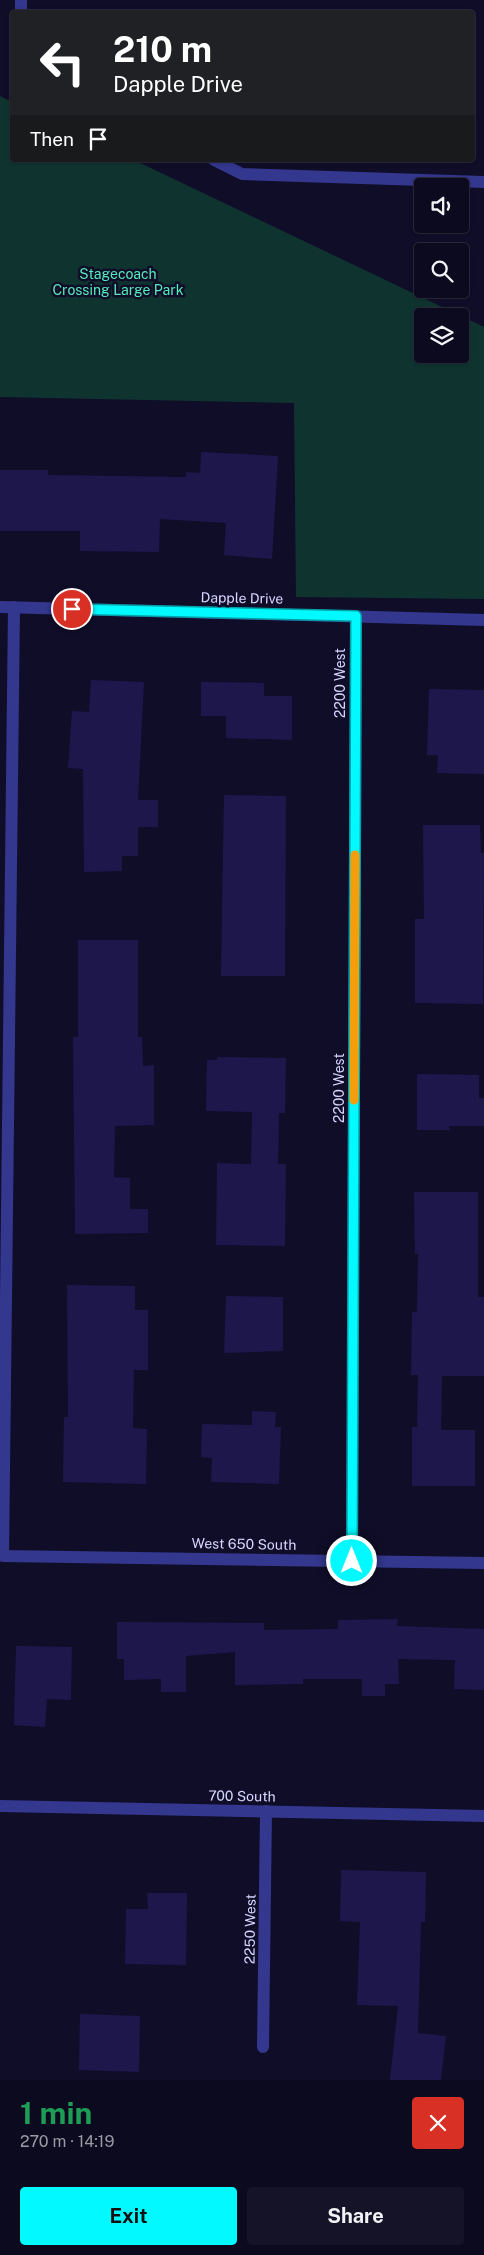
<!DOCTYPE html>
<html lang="en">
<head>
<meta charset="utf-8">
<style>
  body { margin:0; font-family:"Public Sans",sans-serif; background:#151328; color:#f1f3f6; height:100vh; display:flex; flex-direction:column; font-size:19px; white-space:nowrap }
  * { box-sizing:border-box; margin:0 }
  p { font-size:16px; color:#9a9aa4 }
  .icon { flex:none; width:28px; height:28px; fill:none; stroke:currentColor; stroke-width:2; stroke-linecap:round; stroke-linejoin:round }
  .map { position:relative; height:2080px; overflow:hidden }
  .panel { display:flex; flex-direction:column; background:#0c0a1f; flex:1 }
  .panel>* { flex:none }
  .top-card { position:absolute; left:10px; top:10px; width:465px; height:152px; border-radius:5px; box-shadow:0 1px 4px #0004,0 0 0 1px #2c2b3d; background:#202124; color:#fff; overflow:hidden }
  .tools { position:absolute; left:414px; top:178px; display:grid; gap:10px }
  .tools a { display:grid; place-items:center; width:55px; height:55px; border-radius:5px; background:#0c0a1f; box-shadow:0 1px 4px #0004,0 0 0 1px #2c2b3d; font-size:25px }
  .pin { position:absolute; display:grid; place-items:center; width:42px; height:42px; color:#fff; margin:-21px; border:2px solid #fff; border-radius:50%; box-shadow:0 1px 5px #0007 }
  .me { position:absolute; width:55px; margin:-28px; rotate:0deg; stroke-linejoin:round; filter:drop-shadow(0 0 4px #0008) }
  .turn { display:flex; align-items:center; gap:18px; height:105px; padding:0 20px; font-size:22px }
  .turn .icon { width:65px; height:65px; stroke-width:2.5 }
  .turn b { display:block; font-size:35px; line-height:42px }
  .then { display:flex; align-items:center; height:48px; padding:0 20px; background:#0003; gap:10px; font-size:19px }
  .round { display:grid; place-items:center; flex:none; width:52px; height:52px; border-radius:5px; background:#151328 }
  .overview { display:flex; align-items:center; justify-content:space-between; height:85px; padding:0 20px }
  h1 { font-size:30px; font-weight:700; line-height:38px; color:#1e9e55 }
  .button { display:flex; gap:10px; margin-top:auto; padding:10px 20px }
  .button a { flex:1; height:58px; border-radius:5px; background:#01f9ff; color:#111; font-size:20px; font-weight:700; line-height:58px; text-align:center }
  .button a+a { background:#151328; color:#f1f3f6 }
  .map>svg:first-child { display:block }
  .green { fill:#0f3430; fill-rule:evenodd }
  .building { fill:#1e174c }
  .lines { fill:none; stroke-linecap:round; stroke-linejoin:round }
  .service { stroke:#33378d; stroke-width:12 }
  .minor { stroke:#33378d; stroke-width:12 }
  .tertiary { stroke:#33378d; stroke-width:12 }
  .route-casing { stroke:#01a2a6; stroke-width:12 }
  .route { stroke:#01f9ff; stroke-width:9 }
  .slow { stroke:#f59e0b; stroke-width:9 }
  .labels { text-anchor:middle; stroke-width:5; stroke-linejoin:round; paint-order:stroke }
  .park-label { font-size:14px; fill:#54ecba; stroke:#100d29 }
  .street-label { font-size:14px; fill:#d7d5ff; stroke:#100d29 }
</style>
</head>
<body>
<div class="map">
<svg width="484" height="2080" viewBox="0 0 484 2080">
  <rect width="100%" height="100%" fill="#100d29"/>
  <path class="green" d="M0 96 12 102V160H134L484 327V599L296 597 294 403 0 397ZM422 316H460V354H422Z"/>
  <g class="building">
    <polygon points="201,452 278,456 272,559 224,555 226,523 160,519 159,552 80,551 80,531 0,531 0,470 48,470 48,475 186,477 186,472 200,473"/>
    <polygon points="91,680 144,682 138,800 158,800 158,827 138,827 138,856 122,856 122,871 84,872 83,769 68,768 72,711 89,712"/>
    <polygon points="201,682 264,683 264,696 292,696 292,740 226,738 226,716 201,716"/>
    <polygon points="429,689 484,690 484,774 437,773 438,755 427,755"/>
    <polygon points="224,795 286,796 285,976 221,976"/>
    <polygon points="423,825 480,825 481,853 484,853 483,1004 415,1003 415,919 424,919"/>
    <polygon points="78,940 138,940 138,1037 142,1037 143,1066 154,1065 154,1125 115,1126 114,1177 130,1178 130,1209 148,1209 148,1233 75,1234 73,1037 78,1037"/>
    <polygon points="217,1057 286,1058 285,1113 279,1113 278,1164 286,1164 285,1246 216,1245 217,1163 251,1164 252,1112 206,1111 207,1060 217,1060"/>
    <polygon points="417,1074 479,1075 479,1098 484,1098 484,1126 449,1126 450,1130 417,1130"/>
    <polygon points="414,1192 478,1192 478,1297 484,1297 484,1376 442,1376 441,1430 475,1430 475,1486 412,1486 412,1427 417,1427 418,1375 411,1375 412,1312 417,1312 418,1254 415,1254"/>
    <polygon points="67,1285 135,1286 135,1310 148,1310 148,1370 134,1370 133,1428 147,1429 146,1484 63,1482 64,1417 68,1417"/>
    <polygon points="226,1296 283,1297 283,1351 224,1353"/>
    <polygon points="252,1411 276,1412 275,1427 281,1427 279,1484 211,1482 212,1458 201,1457 202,1424 252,1425"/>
    <polygon points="398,1619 397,1626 484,1629 484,1690 454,1689 455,1660 398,1659 399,1684 385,1684 385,1696 362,1696 362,1679 303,1679 303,1684 235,1685 235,1652 186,1656 186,1692 161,1692 161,1679 124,1680 124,1659 117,1659 117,1622 264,1623 264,1630 338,1629 338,1620"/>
    <polygon points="16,1646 72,1647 71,1700 47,1699 45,1727 14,1725"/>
    <polygon points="341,1870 426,1872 425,1922 421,1922 418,2033 446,2036 441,2080 390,2080 398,2006 357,2005 360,1922 340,1921"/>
    <polygon points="147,1893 187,1893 186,1965 125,1964 126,1909 148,1909"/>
    <polygon points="80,2014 140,2016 139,2072 79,2070"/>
  </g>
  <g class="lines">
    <g class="service">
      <polyline points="21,12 21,0"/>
      <polyline points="214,160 242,174 484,182"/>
    </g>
    <g class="minor">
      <polyline points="0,607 484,620"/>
      <polyline points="14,607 3,1556 484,1563"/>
      <polyline points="352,1561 356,616"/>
      <polyline points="263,2047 266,1811"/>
    </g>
    <polyline class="tertiary" points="0,1806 484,1816"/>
  </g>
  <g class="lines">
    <g class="route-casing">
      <polyline id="route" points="72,609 356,616 352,1561"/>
    </g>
    <use href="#route" class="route"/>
    <polyline class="slow" points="354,1100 355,855"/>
  </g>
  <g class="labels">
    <g class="park-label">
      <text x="118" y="279">Stagecoach<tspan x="118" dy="16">Crossing Large Park</tspan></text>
    </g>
    <g class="street-label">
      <text transform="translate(242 598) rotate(1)" y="5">Dapple Drive</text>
      <text transform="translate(340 683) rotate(-90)" y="5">2200 West</text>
      <text transform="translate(339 1088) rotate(-90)" y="5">2200 West</text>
      <text transform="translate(244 1544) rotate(1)" y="5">West 650 South</text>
      <text transform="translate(242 1796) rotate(1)" y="5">700 South</text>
      <text transform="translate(250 1929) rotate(-89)" y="5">2250 West</text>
    </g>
  </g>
</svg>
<div class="tools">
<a><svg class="icon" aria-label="sound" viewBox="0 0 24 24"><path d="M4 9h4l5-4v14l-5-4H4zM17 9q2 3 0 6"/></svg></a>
<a><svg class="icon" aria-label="search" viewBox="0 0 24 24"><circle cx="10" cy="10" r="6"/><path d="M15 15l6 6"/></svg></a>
<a><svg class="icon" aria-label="layers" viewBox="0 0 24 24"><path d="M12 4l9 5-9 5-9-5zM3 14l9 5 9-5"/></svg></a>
</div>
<div class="pin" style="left:72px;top:609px;background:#d93025"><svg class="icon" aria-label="arrive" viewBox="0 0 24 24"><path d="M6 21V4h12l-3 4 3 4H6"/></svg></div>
<svg class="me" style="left:352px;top:1561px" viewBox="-20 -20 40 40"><circle r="17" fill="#01f9ff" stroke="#fff" stroke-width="3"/><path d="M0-11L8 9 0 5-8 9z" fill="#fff"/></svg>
<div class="top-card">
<div class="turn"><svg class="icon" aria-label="left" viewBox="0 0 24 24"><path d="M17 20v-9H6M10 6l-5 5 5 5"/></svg><div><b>210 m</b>Dapple Drive</div></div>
<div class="then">Then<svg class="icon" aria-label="arrive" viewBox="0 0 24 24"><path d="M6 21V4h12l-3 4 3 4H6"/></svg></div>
</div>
</div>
<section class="panel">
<div class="overview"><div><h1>1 min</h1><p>270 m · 14:19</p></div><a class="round" style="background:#d93025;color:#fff"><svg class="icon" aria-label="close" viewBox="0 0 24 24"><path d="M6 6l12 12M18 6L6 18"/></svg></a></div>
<div class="button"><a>Exit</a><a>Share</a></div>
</section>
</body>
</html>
